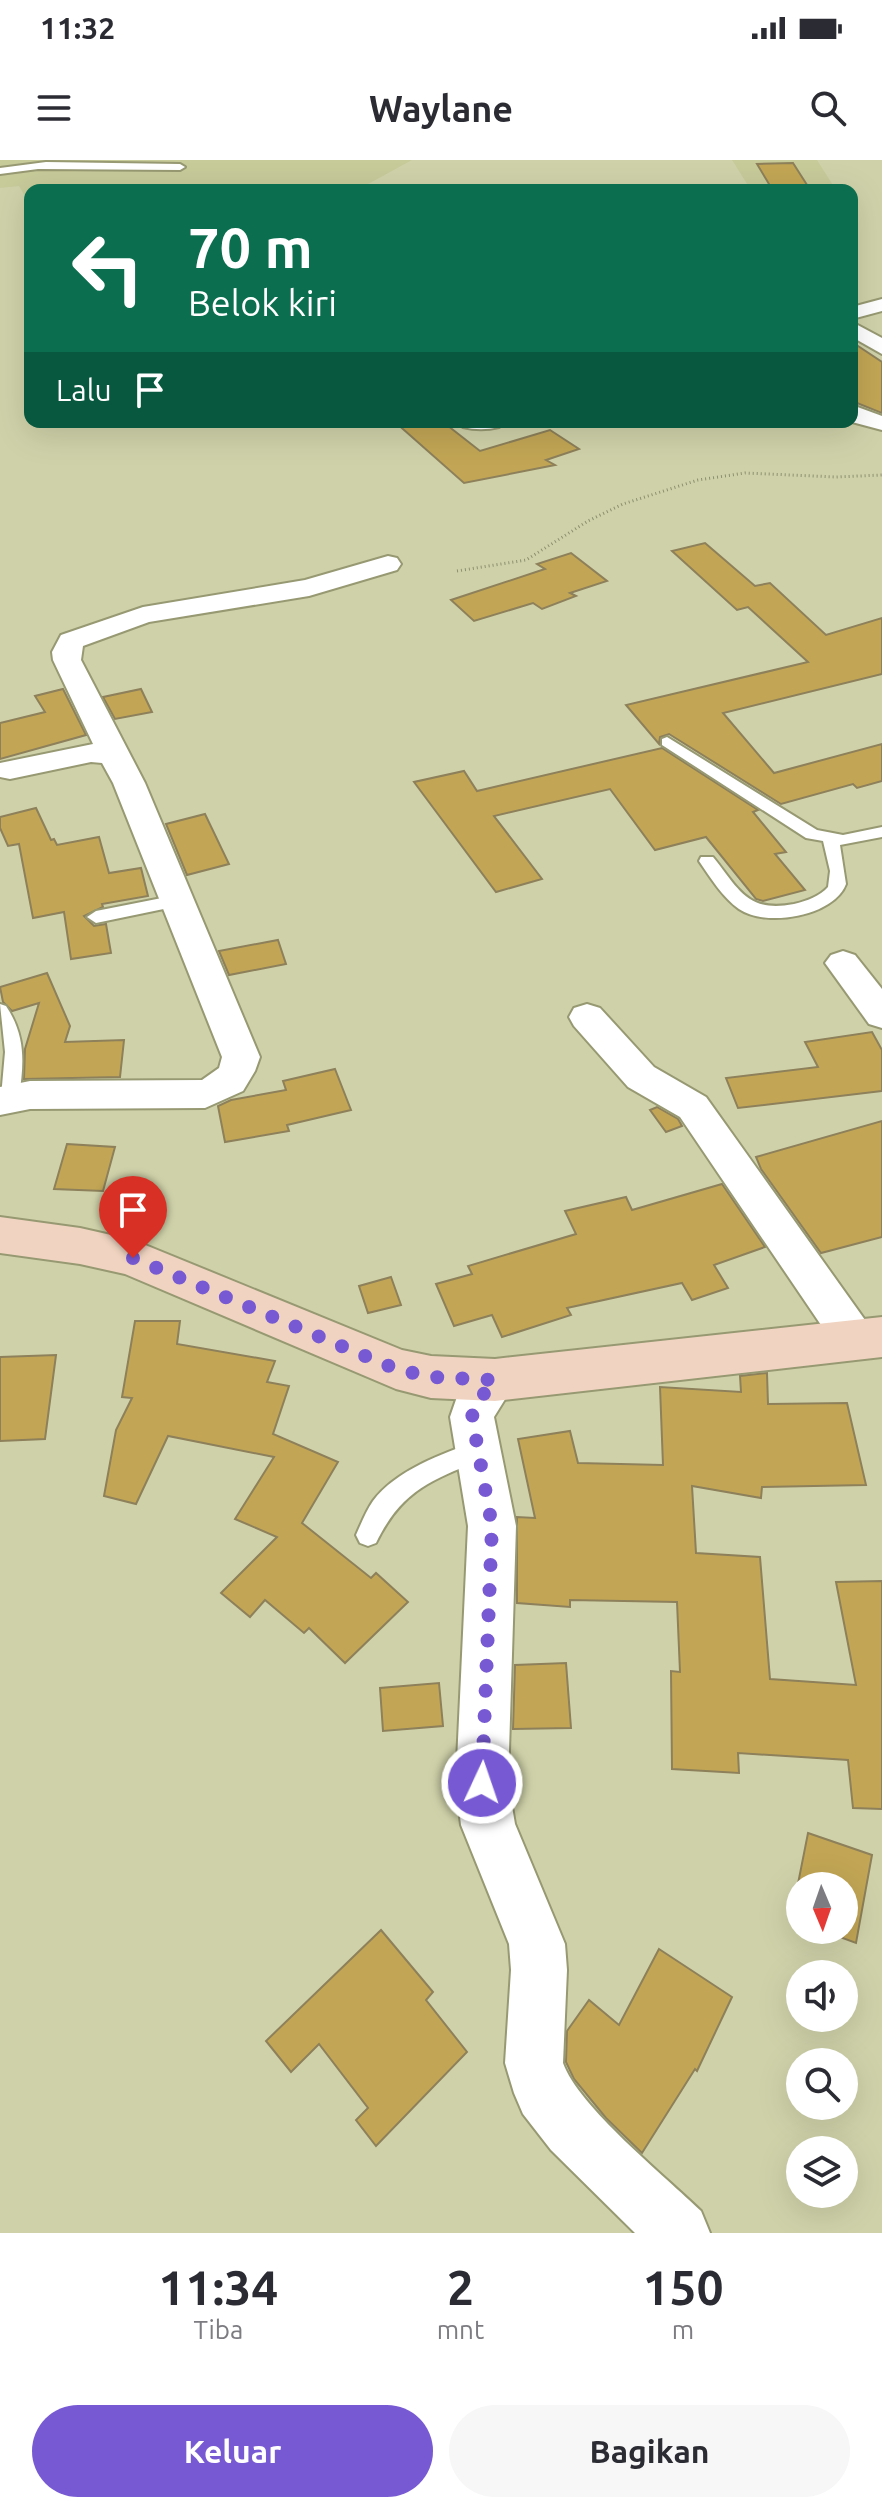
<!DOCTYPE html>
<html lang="id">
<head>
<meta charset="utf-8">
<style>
  body { margin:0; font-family:Ubuntu,sans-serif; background:#f7f7f7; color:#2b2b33; height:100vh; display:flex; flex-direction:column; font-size:30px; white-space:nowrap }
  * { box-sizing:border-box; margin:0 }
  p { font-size:26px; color:#7c7c81 }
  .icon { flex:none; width:44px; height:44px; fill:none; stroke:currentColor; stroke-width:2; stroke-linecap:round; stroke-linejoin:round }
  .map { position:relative; height:2073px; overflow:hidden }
  .details { display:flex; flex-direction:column; background:#fff; flex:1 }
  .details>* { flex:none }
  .hud { position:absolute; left:24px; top:24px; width:834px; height:244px; border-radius:16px; box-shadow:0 8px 32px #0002; background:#0b6e4f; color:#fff; overflow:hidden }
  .needle { width:52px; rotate:178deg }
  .tools { position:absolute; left:786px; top:1712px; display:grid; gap:16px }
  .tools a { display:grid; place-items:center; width:72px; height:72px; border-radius:50%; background:#fff; box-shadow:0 8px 32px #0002; font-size:40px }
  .pin { position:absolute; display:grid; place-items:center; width:68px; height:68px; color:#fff; margin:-82px -34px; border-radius:50% 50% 50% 0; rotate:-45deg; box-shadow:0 0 8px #0007 }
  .pin .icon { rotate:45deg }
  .me { position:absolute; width:88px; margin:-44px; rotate:3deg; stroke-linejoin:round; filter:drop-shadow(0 0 6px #0008) }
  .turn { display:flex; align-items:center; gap:28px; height:168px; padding:0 32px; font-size:36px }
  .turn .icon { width:104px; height:104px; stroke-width:2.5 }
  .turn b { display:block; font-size:56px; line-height:68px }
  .then { display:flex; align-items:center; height:76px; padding:0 32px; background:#0003; gap:16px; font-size:30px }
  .eta { display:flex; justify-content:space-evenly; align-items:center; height:136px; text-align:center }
  .eta b { font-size:48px; font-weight:600; line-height:56px }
  .cta { display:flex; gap:16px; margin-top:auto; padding:16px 32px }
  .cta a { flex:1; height:92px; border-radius:48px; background:#7759d3; color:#fff; font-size:32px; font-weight:600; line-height:92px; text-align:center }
  .cta a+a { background:#f7f7f7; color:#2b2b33 }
  .status { display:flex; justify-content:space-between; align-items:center; height:56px; padding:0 40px; background:#fff; direction:ltr }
  .status svg { height:22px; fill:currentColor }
  header { display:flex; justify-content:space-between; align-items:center; height:104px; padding:0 32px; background:#fff; font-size:36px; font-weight:600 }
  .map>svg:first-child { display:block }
  .built { fill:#c7ca99 }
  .building { fill:#c2a655; stroke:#8d805a; stroke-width:2 }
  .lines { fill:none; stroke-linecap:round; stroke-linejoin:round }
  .lane-casing { stroke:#979972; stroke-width:4 }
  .street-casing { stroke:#979972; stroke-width:4 }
  .secondary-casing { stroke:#979972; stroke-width:4 }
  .path { stroke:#8d8f70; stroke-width:3; stroke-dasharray:1 3; stroke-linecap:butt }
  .lane { fill:#fff; fill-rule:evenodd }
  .street { fill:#fff; fill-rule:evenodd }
  .secondary { fill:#f0d4c1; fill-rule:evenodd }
  .route { stroke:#7759d3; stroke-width:14; stroke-dasharray:0 25.2 }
</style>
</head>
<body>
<div class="status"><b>11:32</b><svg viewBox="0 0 49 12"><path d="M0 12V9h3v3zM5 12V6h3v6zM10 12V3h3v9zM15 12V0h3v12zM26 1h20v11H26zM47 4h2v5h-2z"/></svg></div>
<header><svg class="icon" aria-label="menu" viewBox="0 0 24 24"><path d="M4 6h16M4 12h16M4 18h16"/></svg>Waylane<svg class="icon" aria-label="search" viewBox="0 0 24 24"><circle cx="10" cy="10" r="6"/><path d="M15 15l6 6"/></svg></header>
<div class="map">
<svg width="882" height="2073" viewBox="0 0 882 2073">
  <rect width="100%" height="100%" fill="#cfd2a9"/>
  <g class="built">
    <polygon points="0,0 412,0 357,30 30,30 28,41 19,26 0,28"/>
    <polygon points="732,0 817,0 836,30 751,30"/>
  </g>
  <g class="building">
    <polygon points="793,3 809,28 772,29 757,4"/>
    <polygon points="852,182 882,202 882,253 852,241"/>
    <polygon points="395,262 443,262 480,291 550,270 579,289 546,300 555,305 464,323"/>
    <polygon points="705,383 755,426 770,423 826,475 882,458 882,514 723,553 774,613 882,584 882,621 857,628 853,624 781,644 669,574 660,577 659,584 626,545 808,502 748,447 737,450 672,391"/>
    <polygon points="571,393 607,421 570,433 576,436 542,449 533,443 474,461 451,440 545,409 537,404"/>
    <polygon points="63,529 86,575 0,599 0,563 45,552 35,536"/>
    <polygon points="141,529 152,552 115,559 103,537"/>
    <polygon points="662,588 758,650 753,652 786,692 775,694 805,730 763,741 756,739 706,677 655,690 610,629 494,656 542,719 496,732 414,622 464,611 477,631"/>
    <polygon points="36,648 51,680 54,679 57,685 99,677 109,713 141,708 148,736 102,744 103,747 84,756 94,766 106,764 111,793 71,799 64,752 33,758 19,684 8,686 0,668 0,657"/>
    <polygon points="205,654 229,704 187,715 166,664"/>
    <polygon points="278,780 286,804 229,815 219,791"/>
    <polygon points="47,813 70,866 65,882 124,880 120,917 24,919 25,889 39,843 12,851 3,842 0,827"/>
    <polygon points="872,872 882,890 882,931 738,948 726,918 818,907 805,882"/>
    <polygon points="335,909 351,950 287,965 289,971 225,982 218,946 231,940 286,930 283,921"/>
    <polygon points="657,947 678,959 682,966 666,972 650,950"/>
    <polygon points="882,961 882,1077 821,1093 761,1009 756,997"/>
    <polygon points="67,984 115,987 103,1031 54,1029"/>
    <polygon points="722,1024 765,1087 714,1105 728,1128 692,1140 682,1123 567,1148 571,1155 502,1177 492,1155 454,1166 436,1124 472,1114 468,1106 576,1074 565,1051 626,1037 632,1050"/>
    <polygon points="391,1117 401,1145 368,1153 359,1126"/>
    <polygon points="135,1161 180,1161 177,1184 275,1201 267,1222 289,1226 273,1274 338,1302 302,1363 371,1418 376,1413 408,1442 345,1503 309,1468 304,1473 265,1440 250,1457 221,1433 277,1377 235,1359 274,1297 168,1276 136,1344 104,1336 116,1270 132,1238 122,1237"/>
    <polygon points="56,1195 45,1279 0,1281 0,1197"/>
    <polygon points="767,1213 768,1244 847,1243 866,1325 762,1327 761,1338 692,1326 696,1393 760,1397 770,1519 856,1525 836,1422 882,1421 882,1649 853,1648 848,1600 738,1593 739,1613 672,1609 671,1511 680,1512 677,1442 570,1440 570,1447 517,1443 517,1357 535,1358 518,1279 570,1271 578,1303 663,1305 660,1227 741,1232 740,1216"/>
    <polygon points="566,1503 571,1568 513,1569 515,1505"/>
    <polygon points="439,1523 443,1566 383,1571 380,1528"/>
    <polygon points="808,1673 872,1695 856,1783 821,1770 844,1770 844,1726 800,1726 800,1762 791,1759"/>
    <polygon points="381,1770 433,1832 426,1840 467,1892 376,1986 356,1960 368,1948 319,1884 291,1912 266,1881"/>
    <polygon points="659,1789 732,1837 697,1911 695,1909 642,1993 606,1958 574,1919 566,1902 567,1871 589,1840 619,1865"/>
  </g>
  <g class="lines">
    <g class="lane-casing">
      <g id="lane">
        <polygon points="46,2 180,4 185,7 180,10 38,9 0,14 0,8"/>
        <path d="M667 577 817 670 843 675 882 667V677L840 685 846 724C834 756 767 768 739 749 723 738 710 717 699 701L701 697H713C739 729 747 753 794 744 807 741 820 736 828 727L830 711 823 681 806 678 662 585V579Z"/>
        <polygon points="177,735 183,737 185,741 183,745 96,763 87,757 96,751"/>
        <path d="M0 844 6 846C26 876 24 903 19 937L10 944 1 937 5 892Z"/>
        <path d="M477 1281 485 1284 488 1291 485 1298C433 1320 402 1329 376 1383L368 1386 360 1383 356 1375C361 1364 366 1351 373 1341 396 1310 442 1294 477 1281Z"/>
      </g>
    </g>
    <g class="street-casing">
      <g id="street">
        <polygon points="882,139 882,151 852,159 852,147"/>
        <polygon points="852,162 882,178 882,194 852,177"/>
        <polygon points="852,245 882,256 882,270 852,262"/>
        <path d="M459 262H503L499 267C487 270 475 270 463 267Z"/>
        <polygon points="388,396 397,398 401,404 397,410 309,436 149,462 83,486 81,500 145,623 260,897 255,911 243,931 205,948 30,949 0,955 0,927 30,921 202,920 219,908 222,897 113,623 102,603 91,602 10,619 0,617 0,603 93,584 53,500 52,492 61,475 143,447 305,420"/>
        <polygon points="843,791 855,795 882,829 882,868 869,864 825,803 831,795"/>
        <polygon points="587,844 600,848 654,907 706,937 870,1167 877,1180 870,1193 855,1198 840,1193 680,957 628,927 574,866 569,857 574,848"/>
        <path d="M495 1201 511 1207 517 1220 494 1257 516 1366 508 1623 515 1664 565 1784 567 1810 563 1903C578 1946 666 2017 701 2051L710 2073H635L551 1990 523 1954 514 1933 505 1903 511 1810 509 1784 461 1665 456 1623 468 1366 450 1257 459 1231 479 1207Z"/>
      </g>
    </g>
    <g class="secondary-casing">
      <polygon id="secondary" points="0,1057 80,1068 133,1080 402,1190 431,1196 495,1199 882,1157 882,1197 495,1241 431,1238 396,1229 125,1114 80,1104 0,1093"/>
    </g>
    <polyline class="path" points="457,411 526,400 588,361 623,344 698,320 745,313 836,317 882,315"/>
    <use href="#lane" class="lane"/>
    <use href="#street" class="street"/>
    <use href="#secondary" class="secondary"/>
  </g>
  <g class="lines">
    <polyline class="route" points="133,1098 396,1209 431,1217 495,1220 475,1245 472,1257 492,1366 482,1623"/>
  </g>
</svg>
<div class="tools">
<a><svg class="needle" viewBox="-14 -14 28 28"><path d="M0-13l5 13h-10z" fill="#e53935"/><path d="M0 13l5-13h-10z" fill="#7c7c81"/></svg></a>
<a><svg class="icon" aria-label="sound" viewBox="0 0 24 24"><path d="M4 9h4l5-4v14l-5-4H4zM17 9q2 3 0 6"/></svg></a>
<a><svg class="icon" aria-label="search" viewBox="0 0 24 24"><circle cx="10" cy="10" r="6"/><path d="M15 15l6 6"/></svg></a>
<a><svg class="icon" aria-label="layers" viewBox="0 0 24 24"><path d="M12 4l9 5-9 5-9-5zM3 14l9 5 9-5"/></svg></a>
</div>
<div class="pin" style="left:133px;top:1098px;background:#d93025"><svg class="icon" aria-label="arrive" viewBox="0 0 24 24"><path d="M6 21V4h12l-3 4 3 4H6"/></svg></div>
<svg class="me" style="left:482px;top:1623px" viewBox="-20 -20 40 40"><circle r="17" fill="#7759d3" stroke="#fff" stroke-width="3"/><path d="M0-11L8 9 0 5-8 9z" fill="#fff"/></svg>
<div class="hud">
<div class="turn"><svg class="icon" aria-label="left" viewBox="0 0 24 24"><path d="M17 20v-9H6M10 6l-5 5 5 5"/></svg><div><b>70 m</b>Belok kiri</div></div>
<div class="then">Lalu<svg class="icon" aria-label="arrive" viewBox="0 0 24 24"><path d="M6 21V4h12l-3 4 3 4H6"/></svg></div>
</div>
</div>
<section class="details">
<div class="eta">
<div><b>11:34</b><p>Tiba</p></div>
<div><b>2</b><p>mnt</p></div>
<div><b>150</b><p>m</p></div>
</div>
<div class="cta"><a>Keluar</a><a>Bagikan</a></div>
</section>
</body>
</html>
